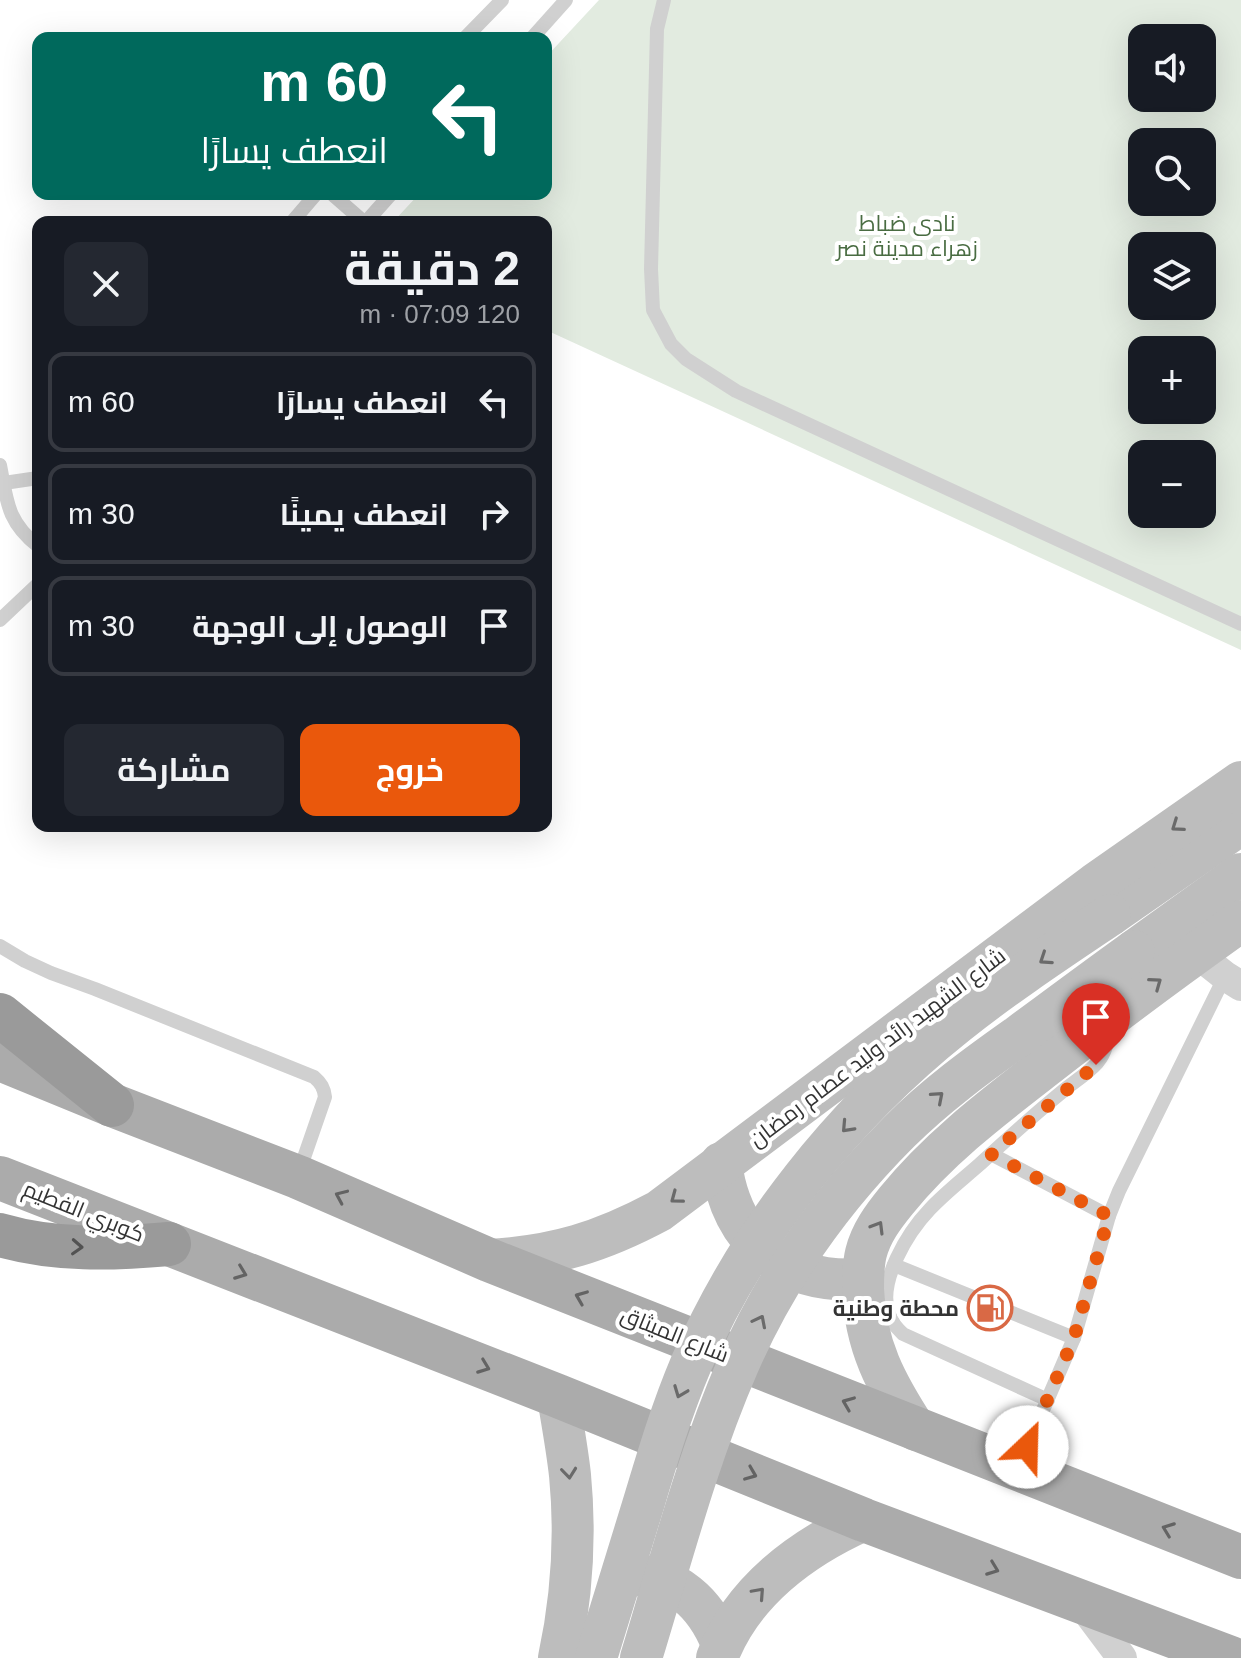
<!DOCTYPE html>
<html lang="ar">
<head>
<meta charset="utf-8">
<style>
  body { margin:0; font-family:Arial,Cairo,sans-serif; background:#242831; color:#f1f3f6; direction:rtl; height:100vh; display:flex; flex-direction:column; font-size:30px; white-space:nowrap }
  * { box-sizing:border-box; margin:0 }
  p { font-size:26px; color:#9ea1a6 }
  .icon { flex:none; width:44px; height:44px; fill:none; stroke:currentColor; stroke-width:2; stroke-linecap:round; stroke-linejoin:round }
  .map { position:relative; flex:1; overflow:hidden; direction:ltr }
  .sheet { position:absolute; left:32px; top:216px; width:520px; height:616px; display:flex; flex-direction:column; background:#171b24; border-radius:16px; box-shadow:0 8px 32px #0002; direction:rtl }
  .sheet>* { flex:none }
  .banner { position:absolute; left:32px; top:32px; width:520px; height:168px; border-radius:16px; box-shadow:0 8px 32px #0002; direction:rtl; background:#00695c; color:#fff; overflow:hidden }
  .fabs { position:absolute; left:1128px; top:24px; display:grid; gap:16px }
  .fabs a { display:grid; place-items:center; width:88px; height:88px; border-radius:16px; background:#171b24; box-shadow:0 8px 32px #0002; font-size:40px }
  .pin { position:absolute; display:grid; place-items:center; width:68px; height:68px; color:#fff; margin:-82px -34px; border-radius:50% 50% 50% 0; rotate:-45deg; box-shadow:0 0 8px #0007 }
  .pin .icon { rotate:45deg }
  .me { position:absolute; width:88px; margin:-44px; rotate:24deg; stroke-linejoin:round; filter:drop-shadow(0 0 6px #0008) }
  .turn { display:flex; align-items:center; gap:28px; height:168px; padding:0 32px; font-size:36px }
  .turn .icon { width:104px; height:104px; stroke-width:2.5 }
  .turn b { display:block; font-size:56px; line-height:68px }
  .round { display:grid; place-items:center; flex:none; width:84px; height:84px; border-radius:16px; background:#242831 }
  .summary { display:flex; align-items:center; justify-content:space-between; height:136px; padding:0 32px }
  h1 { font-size:48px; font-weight:700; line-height:60px }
  .primary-button { display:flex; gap:16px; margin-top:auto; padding:16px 32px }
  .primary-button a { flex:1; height:92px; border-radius:16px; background:#ea580c; color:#fff; font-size:32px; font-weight:700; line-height:92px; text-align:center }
  .primary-button a+a { background:#242831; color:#f1f3f6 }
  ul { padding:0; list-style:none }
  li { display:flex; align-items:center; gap:24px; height:100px; margin:0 16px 12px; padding:0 16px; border:4px solid #363941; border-radius:16px }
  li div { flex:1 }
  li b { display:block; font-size:30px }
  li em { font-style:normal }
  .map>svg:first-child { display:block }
  .green { fill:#e2ebe0; fill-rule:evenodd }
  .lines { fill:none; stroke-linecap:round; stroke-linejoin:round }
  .lane { stroke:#d0d0d0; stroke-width:14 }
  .street { stroke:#d0d0d0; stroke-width:30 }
  .secondary { stroke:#bdbdbd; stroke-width:42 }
  .primary { stroke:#ababab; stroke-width:44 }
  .highway { stroke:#9a9a9a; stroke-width:44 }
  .secondary-bridge { stroke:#bdbdbd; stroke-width:42 }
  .oneway { stroke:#6a6a6a }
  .oneway2 { stroke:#636363 }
  .oneway3 { stroke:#525252 }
  .route { stroke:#ea580c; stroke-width:14; stroke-dasharray:0 25.2 }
  .labels { text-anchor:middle; stroke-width:8; stroke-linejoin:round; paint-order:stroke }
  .park-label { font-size:22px; fill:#496c42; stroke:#fff }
  .street-label { font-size:22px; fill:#333; stroke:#fff }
  .poi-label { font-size:22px; font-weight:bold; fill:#333; stroke:#fff; text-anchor:end }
</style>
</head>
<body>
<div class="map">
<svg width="1241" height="1658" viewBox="0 0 1241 1658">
  <rect width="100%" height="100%" fill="#fff"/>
  <path class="green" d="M599 0H1241V650L546 330V222H393L419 194H546V57ZM1142 38H1202V98H1142ZM1142 142H1202V202H1142ZM1142 246H1202V306H1142ZM1142 350H1202V410H1142ZM1142 454H1202V514H1142Z"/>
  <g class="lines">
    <g class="lane">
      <polyline points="664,0 657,29 651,269 653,310 671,344 686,359 736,391 1241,624"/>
      <polyline points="465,38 502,0"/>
      <polyline points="532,38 566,0"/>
      <polyline points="332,194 364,222"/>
      <polyline points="292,222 316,194"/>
      <polyline points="366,222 391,194"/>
      <path d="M0 465C7 501 7 522 38 546"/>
      <polyline points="4,483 38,478"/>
      <polyline points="0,620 38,584"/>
      <path d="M0 946 25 961 51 973 95 989 314 1077C321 1083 324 1088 325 1097L299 1172"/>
      <polyline points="991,1154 1109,1216"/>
      <polyline points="894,1265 1074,1338"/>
      <path d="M1048 1400 903 1334C897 1328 892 1323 889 1314 877 1282 908 1232 930 1209 945 1193 963 1179 980 1164 1007 1139 1035 1114 1063 1091 1074 1082 1087 1074 1097 1063 1105 1054 1109 1041 1107 1029"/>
      <polyline points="1019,1466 1074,1338 1109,1216 1119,1191 1225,976"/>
    </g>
    <g class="street">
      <polyline points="1196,953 1225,976 1241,986"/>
      <polyline points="1080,1602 1122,1658"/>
    </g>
    <g class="secondary">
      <polyline points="1110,915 1241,824"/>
      <polyline points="1134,951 1241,874"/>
      <path d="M721 1163C731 1242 785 1285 863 1279"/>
      <path d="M489 1260C555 1256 601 1242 659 1211L1095 884 1241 782"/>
      <path d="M558 1396C562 1422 567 1448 570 1475 576 1537 572 1597 559 1658"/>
      <path d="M916 1430C886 1384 865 1345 863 1289 863 1277 863 1265 866 1253 871 1233 883 1217 896 1201 939 1148 992 1108 1045 1067 1110 1016 1175 968 1241 921"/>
      <path d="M630 1575C676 1575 706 1604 722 1644"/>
      <path d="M717 1658C742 1592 801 1548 864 1520"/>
    </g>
    <g class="primary">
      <polyline points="0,1059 112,1105 298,1177 489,1260 1241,1557"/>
      <polyline points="0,1178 558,1396 864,1520 1231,1658"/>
    </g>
    <g class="highway">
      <polyline points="0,1015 112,1105"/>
      <path d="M0 1235C55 1251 112 1249 169 1244"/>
    </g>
    <g class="secondary-bridge">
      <path d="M596 1658C612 1606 628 1554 644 1502 658 1455 672 1409 691 1364 749 1231 843 1114 956 1024 1005 985 1058 950 1110 915"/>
      <path d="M641 1658C671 1560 697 1459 738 1365 776 1278 832 1199 899 1132 935 1096 976 1066 1017 1037 1056 1008 1095 979 1134 951"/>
    </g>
  </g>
  <defs><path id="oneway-chevron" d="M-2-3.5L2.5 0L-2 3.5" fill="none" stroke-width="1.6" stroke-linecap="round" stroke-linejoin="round" transform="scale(2)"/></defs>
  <g class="oneway">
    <use href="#oneway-chevron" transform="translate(1177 826) rotate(145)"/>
    <use href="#oneway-chevron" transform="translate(1045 959) rotate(146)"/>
    <use href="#oneway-chevron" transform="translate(1156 983) rotate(-36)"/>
    <use href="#oneway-chevron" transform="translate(938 1097) rotate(-41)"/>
    <use href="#oneway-chevron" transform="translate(847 1127) rotate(133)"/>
    <use href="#oneway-chevron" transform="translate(676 1198) rotate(143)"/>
    <use href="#oneway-chevron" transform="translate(878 1227) rotate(-59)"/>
    <use href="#oneway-chevron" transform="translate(760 1321) rotate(-63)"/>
    <use href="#oneway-chevron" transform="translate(680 1392) rotate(111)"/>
    <use href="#oneway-chevron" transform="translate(569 1473) rotate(84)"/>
    <use href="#oneway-chevron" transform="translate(759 1593) rotate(-48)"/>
  </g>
  <g class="oneway2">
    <use href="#oneway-chevron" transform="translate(341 1196) rotate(-156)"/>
    <use href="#oneway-chevron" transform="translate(241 1273) rotate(21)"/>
    <use href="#oneway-chevron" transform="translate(581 1297) rotate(-158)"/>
    <use href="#oneway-chevron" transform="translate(484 1367) rotate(21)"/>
    <use href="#oneway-chevron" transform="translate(848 1403) rotate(-158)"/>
    <use href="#oneway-chevron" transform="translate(751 1474) rotate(22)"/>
    <use href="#oneway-chevron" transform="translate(1168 1529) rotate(-159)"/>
    <use href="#oneway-chevron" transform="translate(993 1569) rotate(21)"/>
  </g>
  <use class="oneway3" href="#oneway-chevron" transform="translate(77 1247) rotate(3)"/>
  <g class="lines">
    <polyline class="route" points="1027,1447 1074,1338 1109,1216 991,1154 1096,1065"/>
  </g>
  <defs>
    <g id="fuel-ring" transform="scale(2.3)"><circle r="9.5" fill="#fff" stroke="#d96945" stroke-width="1.5"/><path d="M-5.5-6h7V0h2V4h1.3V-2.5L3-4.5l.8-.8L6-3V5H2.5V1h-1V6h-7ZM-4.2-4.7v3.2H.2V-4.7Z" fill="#d96945"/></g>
  </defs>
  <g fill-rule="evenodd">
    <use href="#fuel-ring" x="990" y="1308"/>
  </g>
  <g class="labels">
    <g class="park-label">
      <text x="907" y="231">نادى ضباط<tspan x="907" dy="25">زهراء مدينة نصر</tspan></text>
    </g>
    <g class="street-label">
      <text transform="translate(877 1047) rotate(-37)" y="8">شارع الشهيد رائد وليد عصام رمضان</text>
      <text transform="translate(84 1211) rotate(22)" y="8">كوبري الفطيم</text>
      <text transform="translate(675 1334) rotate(22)" y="8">شارع الميثاق</text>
    </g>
    <g class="poi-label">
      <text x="959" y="1316">محطة وطنية</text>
    </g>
  </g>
</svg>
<div class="fabs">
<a><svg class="icon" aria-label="sound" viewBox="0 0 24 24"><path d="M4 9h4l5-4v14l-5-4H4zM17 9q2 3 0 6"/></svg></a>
<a><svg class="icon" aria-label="search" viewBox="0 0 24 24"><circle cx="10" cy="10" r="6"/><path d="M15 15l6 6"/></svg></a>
<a><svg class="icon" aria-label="layers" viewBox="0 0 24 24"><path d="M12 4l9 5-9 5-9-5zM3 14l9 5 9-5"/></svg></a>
<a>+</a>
<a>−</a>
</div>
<div class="pin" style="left:1096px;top:1065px;background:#d93025"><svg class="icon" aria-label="arrive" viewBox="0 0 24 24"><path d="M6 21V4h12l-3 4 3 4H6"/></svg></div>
<svg class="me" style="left:1027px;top:1447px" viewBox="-20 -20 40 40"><circle r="19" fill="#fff"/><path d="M0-13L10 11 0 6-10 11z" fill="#ea580c"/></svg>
<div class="banner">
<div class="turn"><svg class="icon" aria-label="left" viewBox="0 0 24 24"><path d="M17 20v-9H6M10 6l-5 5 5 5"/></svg><div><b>60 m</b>انعطف يسارًا</div></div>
</div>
<section class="sheet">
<div class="summary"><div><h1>2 دقيقة</h1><p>120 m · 07:09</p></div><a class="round"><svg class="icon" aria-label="close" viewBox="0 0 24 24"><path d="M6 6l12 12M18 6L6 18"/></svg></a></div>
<ul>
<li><svg class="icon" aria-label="left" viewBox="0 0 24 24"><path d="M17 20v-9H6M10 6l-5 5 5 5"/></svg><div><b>انعطف يسارًا</b></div><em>60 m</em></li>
<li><svg class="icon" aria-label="right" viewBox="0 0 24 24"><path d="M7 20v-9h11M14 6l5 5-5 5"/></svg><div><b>انعطف يمينًا</b></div><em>30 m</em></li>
<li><svg class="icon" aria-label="arrive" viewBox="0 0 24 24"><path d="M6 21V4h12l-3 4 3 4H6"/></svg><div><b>الوصول إلى الوجهة</b></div><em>30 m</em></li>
</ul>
<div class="primary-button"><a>خروج</a><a>مشاركة</a></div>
</section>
</div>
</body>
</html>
